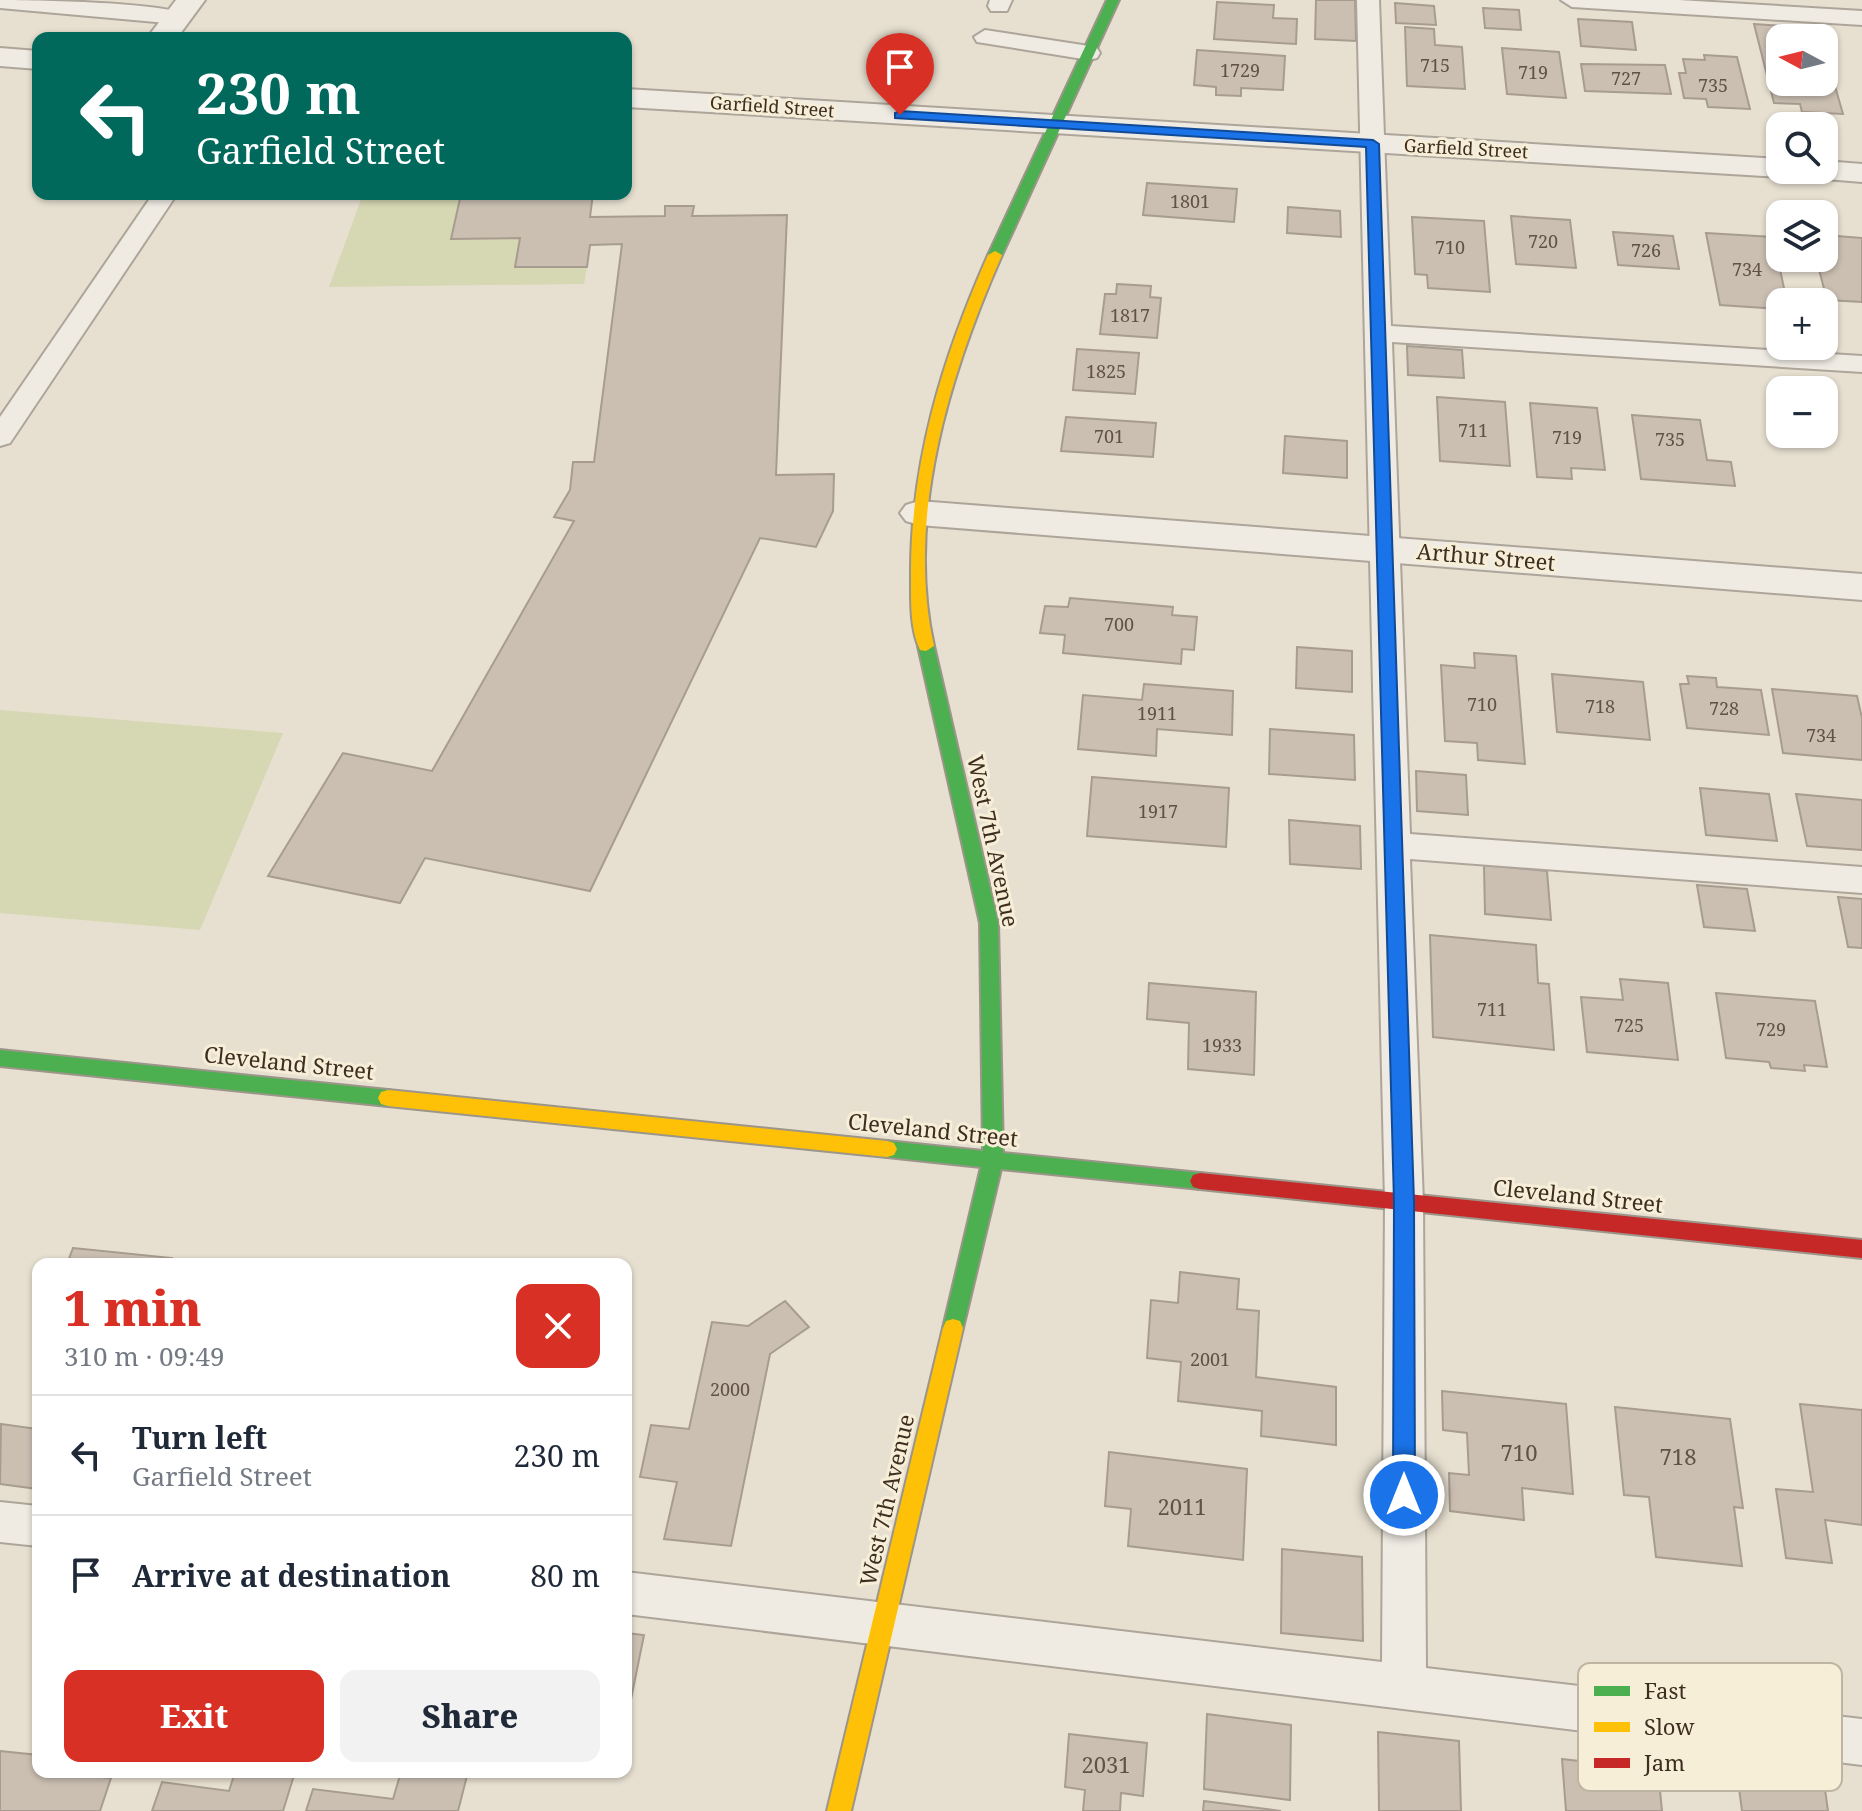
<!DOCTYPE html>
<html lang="en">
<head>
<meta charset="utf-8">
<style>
  body { margin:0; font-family:"Noto Serif",serif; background:#f2f2f3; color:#1f2937; height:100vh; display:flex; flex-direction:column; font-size:30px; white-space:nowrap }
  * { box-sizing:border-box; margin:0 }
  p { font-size:26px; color:#747a83 }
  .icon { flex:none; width:44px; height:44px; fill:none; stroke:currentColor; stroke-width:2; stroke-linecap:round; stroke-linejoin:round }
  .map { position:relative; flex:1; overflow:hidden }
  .details { position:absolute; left:32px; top:1258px; width:600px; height:520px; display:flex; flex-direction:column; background:#fff; border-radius:16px; box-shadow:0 2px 6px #0004 }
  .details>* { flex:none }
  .hud { position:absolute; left:32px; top:32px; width:600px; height:168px; border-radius:16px; box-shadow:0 2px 6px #0004; background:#00695c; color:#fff; overflow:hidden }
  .needle { width:52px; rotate:277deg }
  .buttons { position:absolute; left:1766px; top:24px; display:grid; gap:16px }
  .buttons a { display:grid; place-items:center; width:72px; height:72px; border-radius:16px; background:#fff; box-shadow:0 2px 6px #0004; font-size:40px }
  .pin { position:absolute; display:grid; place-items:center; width:68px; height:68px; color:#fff; margin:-82px -34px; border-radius:50% 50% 50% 0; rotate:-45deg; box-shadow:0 0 8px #0007 }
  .pin .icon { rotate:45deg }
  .me { position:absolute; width:88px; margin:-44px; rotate:0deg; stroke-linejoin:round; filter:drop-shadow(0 0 6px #0008) }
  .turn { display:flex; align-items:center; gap:28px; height:168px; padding:0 32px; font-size:36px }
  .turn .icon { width:104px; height:104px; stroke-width:2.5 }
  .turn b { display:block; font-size:56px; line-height:68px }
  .round { display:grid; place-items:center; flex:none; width:84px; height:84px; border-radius:16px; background:#f2f2f3 }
  .overview { display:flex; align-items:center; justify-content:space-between; height:136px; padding:0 32px }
  h1 { font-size:48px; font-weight:800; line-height:60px; color:#d93025 }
  .primary-button { display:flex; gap:16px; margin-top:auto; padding:16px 32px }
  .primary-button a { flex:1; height:92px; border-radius:16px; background:#d93025; color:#fff; font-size:32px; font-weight:800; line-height:92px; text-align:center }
  .primary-button a+a { background:#f2f2f3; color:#1f2937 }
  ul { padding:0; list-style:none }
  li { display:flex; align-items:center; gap:24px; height:120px; padding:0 32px; border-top:2px solid #e0e1e3 }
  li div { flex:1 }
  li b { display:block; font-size:30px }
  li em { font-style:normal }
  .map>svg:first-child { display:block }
  .green { fill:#d6d7b3 }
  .building { fill:#cbbfb2; stroke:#a89c90; stroke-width:2 }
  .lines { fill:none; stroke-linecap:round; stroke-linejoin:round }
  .lane-casing { stroke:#ada599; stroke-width:4 }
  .street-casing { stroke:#ada599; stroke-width:4 }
  .fast-casing { stroke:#9c958a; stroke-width:4 }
  .slow-casing { stroke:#9c958a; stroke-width:4 }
  .jam-casing { stroke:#9c958a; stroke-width:4 }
  .lane { fill:#efebe3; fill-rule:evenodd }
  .street { fill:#efebe3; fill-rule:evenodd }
  .fast { fill:#4caf50; fill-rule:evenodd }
  .slow { fill:#ffc107; fill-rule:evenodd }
  .jam { fill:#c62828; fill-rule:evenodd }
  .route { fill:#1a73e8; stroke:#114b97; stroke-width:2 }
  .labels { text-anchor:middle; stroke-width:6; stroke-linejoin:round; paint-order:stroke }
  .number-label { font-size:18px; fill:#605244 }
  .far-street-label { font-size:18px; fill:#3d2e20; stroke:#f7eed8 }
  .street-label { font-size:22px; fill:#3d2e20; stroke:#f7eed8 }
  .near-number-label { font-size:22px; fill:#605244 }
  .key { fill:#f7eed8; stroke:#bfb4a1; stroke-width:2 }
  .key-label { font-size:22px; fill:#3d2e20 }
</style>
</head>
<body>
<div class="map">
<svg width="1862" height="1811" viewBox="0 0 1862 1811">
  <rect width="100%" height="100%" fill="#e7e0d1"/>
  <g class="green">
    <polygon points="363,194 461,194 452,239 520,238 515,267 587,267 584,284 329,287"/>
    <polygon points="0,710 283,733 200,930 0,913"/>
  </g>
  <g class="building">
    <polygon points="1316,0 1355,0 1356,41 1315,39"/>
    <polygon points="1217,2 1274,5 1273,18 1297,19 1296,44 1214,39"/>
    <polygon points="1395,3 1434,6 1436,25 1396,23"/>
    <polygon points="1483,8 1519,10 1521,30 1485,28"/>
    <polygon points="1578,19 1632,22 1636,50 1581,46"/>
    <polygon points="1754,24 1799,27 1802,38 1780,38 1780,82 1824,82 1824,62 1828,62 1843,114 1802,112 1800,104 1774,103"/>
    <polygon points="1405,27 1434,29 1435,45 1462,47 1465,89 1407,86"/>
    <polygon points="1502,48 1559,52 1566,98 1507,94"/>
    <polygon points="1197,50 1285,56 1283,90 1241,88 1241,96 1216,95 1216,87 1194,85"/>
    <polygon points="1704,55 1737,57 1750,109 1708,107 1706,99 1684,98 1679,73 1686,73 1683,59 1705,60"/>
    <polygon points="1581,64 1665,65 1671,94 1585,91"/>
    <polygon points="1147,183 1237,189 1234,222 1143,215"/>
    <polygon points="461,194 593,194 590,217 665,216 665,206 694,206 692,216 787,215 776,475 834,474 833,511 816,547 760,538 590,891 425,858 400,903 268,876 343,753 432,771 574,521 554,517 570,490 573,462 594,462 622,244 590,245 587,267 515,267 520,238 451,239"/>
    <polygon points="1288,207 1340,211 1341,237 1287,233"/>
    <polygon points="1511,216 1570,220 1576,268 1516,264"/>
    <polygon points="1412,217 1484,221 1490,292 1428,288 1427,275 1415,274"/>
    <polygon points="1613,232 1673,236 1679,269 1618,265"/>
    <polygon points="1706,233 1773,237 1787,302 1780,302 1780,309 1720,305"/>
    <polygon points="1824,235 1862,238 1862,302 1827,300 1816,258 1824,258"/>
    <polygon points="1117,284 1151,286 1150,297 1161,298 1157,338 1100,334 1105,294 1116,294"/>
    <polygon points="1407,346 1462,350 1464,378 1408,375"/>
    <polygon points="1077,349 1139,353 1135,394 1073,390"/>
    <polygon points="1437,397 1505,402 1510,466 1440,461"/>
    <polygon points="1530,403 1597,408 1605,470 1571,468 1572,479 1537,477"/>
    <polygon points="1632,415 1700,420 1707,460 1731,462 1735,486 1641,479"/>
    <polygon points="1066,417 1156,423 1153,457 1061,451"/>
    <polygon points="1285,436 1347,441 1347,478 1283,473"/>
    <polygon points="1070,598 1173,607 1172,615 1197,617 1194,650 1182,649 1181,664 1063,653 1065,635 1040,633 1045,606 1068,607"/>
    <polygon points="1297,647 1352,651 1352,692 1296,688"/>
    <polygon points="1474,653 1516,656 1525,764 1478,760 1477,743 1445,741 1441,665 1475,668"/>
    <polygon points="1552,674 1643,682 1650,740 1557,732"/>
    <polygon points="1687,676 1716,678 1717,687 1761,690 1769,735 1687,728 1680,684 1689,684"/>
    <polygon points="1144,684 1233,691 1232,735 1157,729 1156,756 1078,749 1083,695 1142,700"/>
    <polygon points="1772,689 1857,696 1862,718 1862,760 1783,753"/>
    <polygon points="1270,729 1354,735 1355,780 1269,774"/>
    <polygon points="1416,771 1466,775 1468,815 1417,811"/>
    <polygon points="1092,777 1229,788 1226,847 1087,836"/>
    <polygon points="1700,788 1769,794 1777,841 1706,835"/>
    <polygon points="1796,794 1862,800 1862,850 1807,846"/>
    <polygon points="1289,820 1360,826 1361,869 1290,864"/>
    <polygon points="1484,865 1547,871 1551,920 1485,914"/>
    <polygon points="1697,885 1747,889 1755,931 1704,927"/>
    <polygon points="1838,897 1862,899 1862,948 1848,947"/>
    <polygon points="1430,935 1536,945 1538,983 1549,984 1554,1050 1433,1037"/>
    <polygon points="1620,979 1668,983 1678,1060 1587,1052 1581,997 1623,1000"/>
    <polygon points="1149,983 1256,992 1254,1075 1188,1069 1189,1023 1147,1019"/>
    <polygon points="1716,993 1815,1001 1827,1067 1804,1065 1805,1071 1771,1068 1769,1062 1726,1058"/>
    <polygon points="73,1248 172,1258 170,1264 67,1264"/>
    <polygon points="1180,1272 1239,1279 1237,1309 1259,1311 1256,1377 1336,1387 1336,1445 1261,1436 1262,1411 1178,1401 1181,1362 1147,1358 1151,1300 1178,1303"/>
    <polygon points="785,1301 809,1327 770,1354 731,1546 664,1539 677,1482 640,1477 651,1425 689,1429 712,1322 748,1326"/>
    <polygon points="1442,1391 1566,1404 1573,1494 1522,1488 1524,1520 1450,1511 1449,1473 1469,1475 1467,1433 1443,1430"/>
    <polygon points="1800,1404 1862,1410 1862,1525 1825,1520 1832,1563 1786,1558 1776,1489 1813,1492"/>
    <polygon points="1615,1407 1730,1419 1743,1508 1734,1507 1742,1566 1656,1557 1649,1497 1624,1495"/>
    <polygon points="1,1424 38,1429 38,1489 0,1484"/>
    <polygon points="1109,1452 1247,1469 1243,1560 1128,1546 1131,1509 1105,1506"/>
    <polygon points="1282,1549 1362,1557 1363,1641 1281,1633"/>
    <polygon points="626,1633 644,1635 626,1724"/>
    <polygon points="1207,1714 1291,1725 1290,1800 1204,1789"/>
    <polygon points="1378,1732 1459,1741 1461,1811 1379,1811"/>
    <polygon points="1069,1734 1147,1743 1143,1796 1121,1793 1120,1811 1083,1811 1085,1790 1065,1787"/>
    <polygon points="0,1751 38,1755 38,1772 81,1772 80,1775 111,1778 100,1811 0,1811"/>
    <polygon points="1562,1759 1658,1770 1662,1811 1566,1811"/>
    <polygon points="1736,1765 1823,1775 1828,1811 1742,1811"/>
    <polygon points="235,1772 295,1772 283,1811 152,1811 162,1782 229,1791"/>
    <polygon points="401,1772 468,1772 458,1811 306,1811 313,1789 393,1799"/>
    <polygon points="1204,1801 1281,1811 1203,1811"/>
  </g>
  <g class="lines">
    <g class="lane-casing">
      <g id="lane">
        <path d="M0 0C27 0 177 2 189 17L178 24 0 8Z"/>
        <polygon points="990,0 1012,0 1007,11 991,11 988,6"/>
        <polygon points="1357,0 1379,0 1391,326 1862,356 1862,372 1392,342 1410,834 1862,867 1862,893 1410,859 1423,1202 1426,1668 1862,1719 1862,1765 626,1614 626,1572 1382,1662 1385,1202"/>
        <polygon points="1561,0 1679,0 1862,11 1862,25 1572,7"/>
        <polygon points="985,30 1089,46 1097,48 1100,53 1097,58 1089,60 977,42 974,37"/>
        <polygon points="153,194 177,194 10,443 0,446 0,417"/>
        <polygon points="0,1502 38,1506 38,1546 0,1542"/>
      </g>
    </g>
    <g class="street-casing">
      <g id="street">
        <polygon points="176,0 205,0 177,38 147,38"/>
        <polygon points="0,48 38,51 38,69 0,66"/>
        <polygon points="626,89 1780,159 1780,170 1794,170 1791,175 1780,177 626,107"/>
        <polygon points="1824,161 1862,164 1862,182 1801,177 1796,170 1824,170"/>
        <polygon points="919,501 1862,574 1862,600 919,525 906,521 900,513 906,505"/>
      </g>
    </g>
    <g class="fast-casing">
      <g id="fast">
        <polygon points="1107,0 1119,0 1002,255 995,259 990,258 988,255"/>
        <polygon points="926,641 934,646 998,923 1003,1153 1200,1173 1207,1175 1210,1181 1207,1187 1200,1189 1001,1169 963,1328 960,1335 953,1337 946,1335 943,1328 981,1167 887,1157 880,1155 877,1149 880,1143 887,1141 983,1151 980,923 918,646"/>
        <polygon points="0,1050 388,1090 395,1092 398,1098 395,1104 388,1106 0,1066"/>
      </g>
    </g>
    <g class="slow-casing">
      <g id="slow">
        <path d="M995 251 1002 255C950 373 905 516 934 646L926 651 920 650C910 629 911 601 911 578 910 463 942 359 988 255Z"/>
        <polygon points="388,1090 887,1141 894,1143 897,1149 894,1155 887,1157 388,1106 381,1104 378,1098 381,1092"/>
        <polygon points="953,1319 960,1321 963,1328 851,1811 827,1811 943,1328 946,1321"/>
      </g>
    </g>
    <g class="jam-casing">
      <polygon id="jam" points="1200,1173 1862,1240 1862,1258 1200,1189 1193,1187 1190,1181 1193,1175"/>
    </g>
    <use href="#lane" class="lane"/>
    <use href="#street" class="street"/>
    <use href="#fast" class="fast"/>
    <use href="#slow" class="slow"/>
    <use href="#jam" class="jam"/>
  </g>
  <polygon class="route" points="900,111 1373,140 1379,144 1414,1202 1415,1495 1412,1502 1404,1505 1396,1502 1393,1495 1394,1202 1366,147 895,118 895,113"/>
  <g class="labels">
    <g class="number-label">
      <text x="1435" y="72">715</text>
      <text x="1240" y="77">1729</text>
      <text x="1533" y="79">719</text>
      <text x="1626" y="85">727</text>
      <text x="1713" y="92">735</text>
      <text x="1190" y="208">1801</text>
      <text x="1543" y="248">720</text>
      <text x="1450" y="254">710</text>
      <text x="1646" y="257">726</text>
      <text x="1747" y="276">734</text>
      <text x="1130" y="322">1817</text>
      <text x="1106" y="378">1825</text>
      <text x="1473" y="437">711</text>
      <text x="1109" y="443">701</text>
      <text x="1567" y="444">719</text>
      <text x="1670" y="446">735</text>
      <text x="1119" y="631">700</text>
      <text x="1482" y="711">710</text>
      <text x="1600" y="713">718</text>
      <text x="1724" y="715">728</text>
      <text x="1157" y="720">1911</text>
      <text x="1821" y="742">734</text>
      <text x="1158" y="818">1917</text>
      <text x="1492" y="1016">711</text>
      <text x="1629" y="1032">725</text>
      <text x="1771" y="1036">729</text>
      <text x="1222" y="1052">1933</text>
      <text x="1210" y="1366">2001</text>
      <text x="730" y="1396">2000</text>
    </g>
    <g class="far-street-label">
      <text transform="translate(772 107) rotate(4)" y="6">Garfield Street</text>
      <text transform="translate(1466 149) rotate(3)" y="6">Garfield Street</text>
    </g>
    <g class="street-label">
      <text transform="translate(1486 557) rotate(5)" y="8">Arthur Street</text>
      <text transform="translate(993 841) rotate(78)" y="8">West 7th Avenue</text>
      <text transform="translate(289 1063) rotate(6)" y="8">Cleveland Street</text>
      <text transform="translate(933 1130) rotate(6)" y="8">Cleveland Street</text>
      <text transform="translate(1578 1196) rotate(6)" y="8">Cleveland Street</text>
      <text transform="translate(887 1500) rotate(-77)" y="8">West 7th Avenue</text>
    </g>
    <g class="near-number-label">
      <text x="1519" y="1461">710</text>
      <text x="1678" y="1465">718</text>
      <text x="1182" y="1515">2011</text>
      <text x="1106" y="1773">2031</text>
    </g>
  </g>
  <rect x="1578" y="1663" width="264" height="128" rx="12" class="key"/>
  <rect x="1594" y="1686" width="36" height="10" fill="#4caf50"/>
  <rect x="1594" y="1722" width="36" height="10" fill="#ffc107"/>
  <rect x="1594" y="1758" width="36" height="10" fill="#c62828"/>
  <g class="key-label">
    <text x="1644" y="1699">Fast</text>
    <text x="1644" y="1735">Slow</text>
    <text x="1644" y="1771">Jam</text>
  </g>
</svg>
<div class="buttons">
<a><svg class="needle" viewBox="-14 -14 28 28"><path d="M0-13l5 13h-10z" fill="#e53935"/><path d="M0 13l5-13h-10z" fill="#747a83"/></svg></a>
<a><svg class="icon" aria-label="search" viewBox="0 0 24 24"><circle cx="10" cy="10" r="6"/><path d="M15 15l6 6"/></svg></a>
<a><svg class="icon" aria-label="layers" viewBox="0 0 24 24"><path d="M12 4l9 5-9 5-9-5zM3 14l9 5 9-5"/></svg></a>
<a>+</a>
<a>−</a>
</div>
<div class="pin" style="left:900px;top:115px;background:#d93025"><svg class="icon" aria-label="arrive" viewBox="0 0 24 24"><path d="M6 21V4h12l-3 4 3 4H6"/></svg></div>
<svg class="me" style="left:1404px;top:1495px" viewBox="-20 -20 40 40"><circle r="17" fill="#1a73e8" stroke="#fff" stroke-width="3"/><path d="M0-11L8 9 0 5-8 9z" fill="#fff"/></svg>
<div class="hud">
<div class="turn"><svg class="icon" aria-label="left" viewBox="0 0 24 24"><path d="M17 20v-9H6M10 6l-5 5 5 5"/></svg><div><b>230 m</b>Garfield Street</div></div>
</div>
<section class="details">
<div class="overview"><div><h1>1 min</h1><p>310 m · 09:49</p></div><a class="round" style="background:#d93025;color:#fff"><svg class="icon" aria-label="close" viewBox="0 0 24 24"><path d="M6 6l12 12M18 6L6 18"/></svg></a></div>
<ul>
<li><svg class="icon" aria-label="left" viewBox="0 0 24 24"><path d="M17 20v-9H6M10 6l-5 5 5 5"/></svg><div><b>Turn left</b><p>Garfield Street</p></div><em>230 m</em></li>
<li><svg class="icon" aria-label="arrive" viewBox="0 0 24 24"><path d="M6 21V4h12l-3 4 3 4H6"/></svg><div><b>Arrive at destination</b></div><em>80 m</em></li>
</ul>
<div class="primary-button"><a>Exit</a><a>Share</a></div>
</section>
</div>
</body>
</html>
